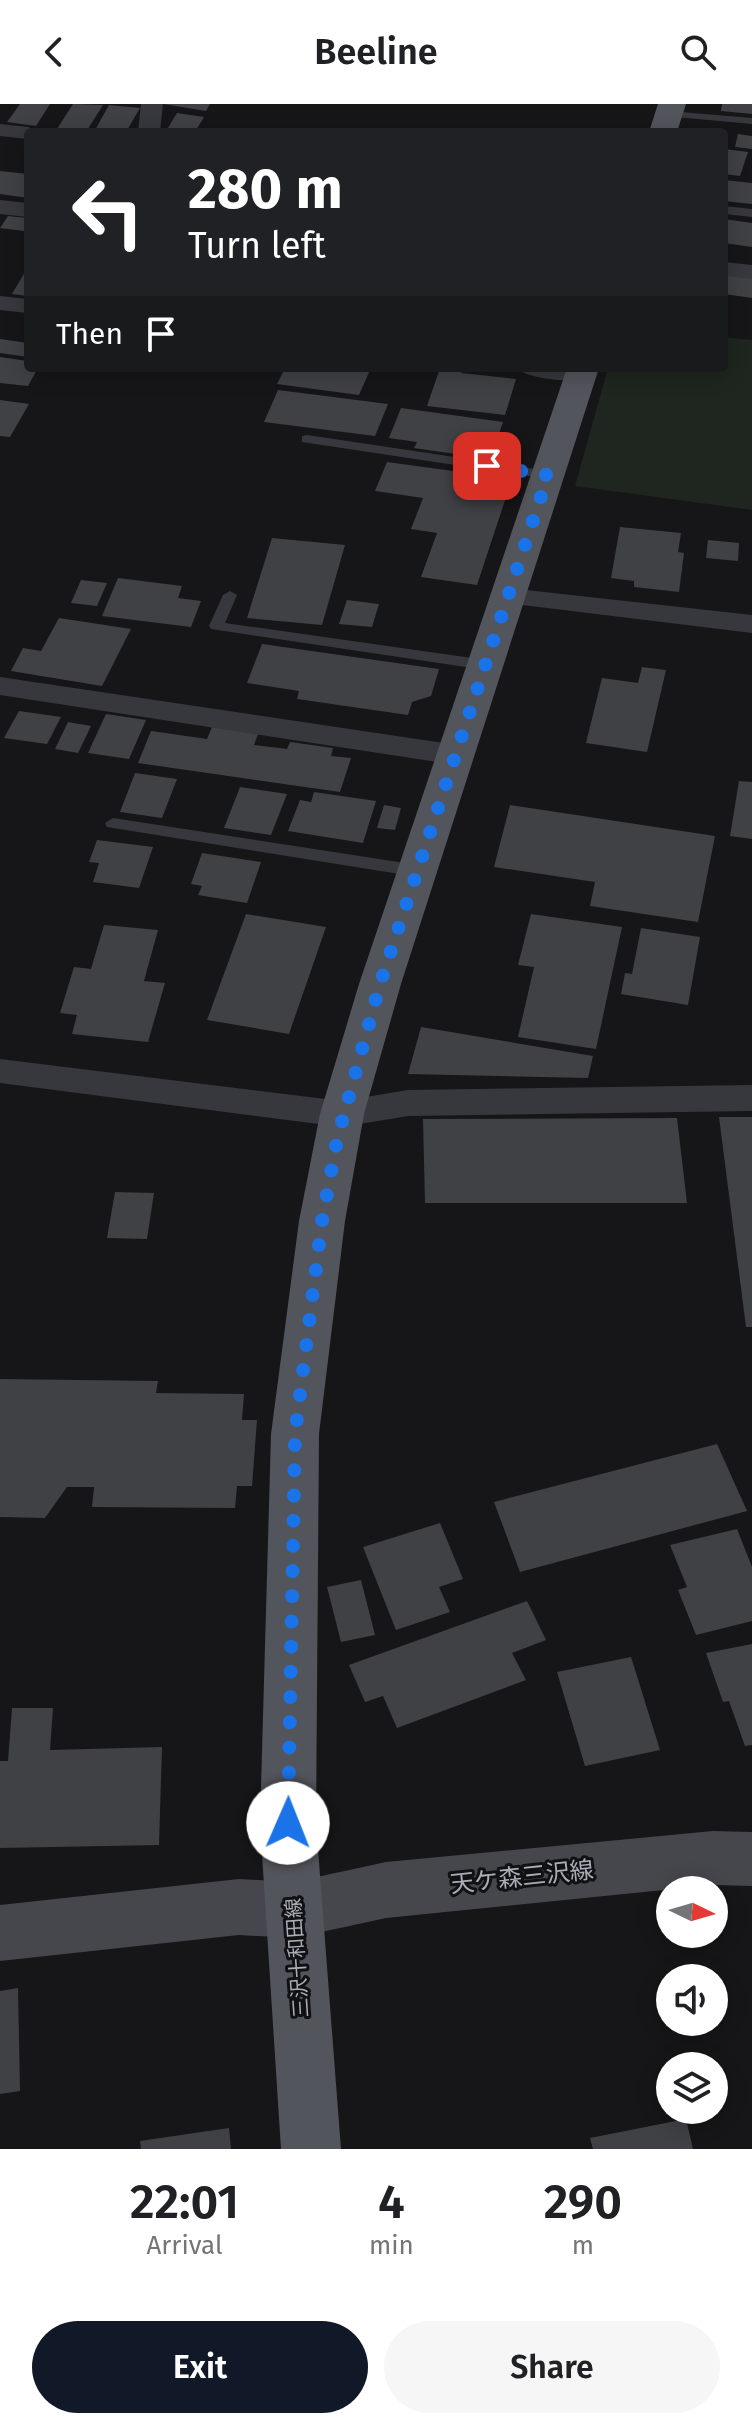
<!DOCTYPE html>
<html lang="en">
<head>
<meta charset="utf-8">
<style>
  body { margin:0; font-family:"Fira Sans","Noto Sans JP",sans-serif; background:#f6f6f6; color:#202124; height:100vh; display:flex; flex-direction:column; font-size:30px; white-space:nowrap }
  * { box-sizing:border-box; margin:0 }
  p { font-size:26px; color:#757577 }
  .icon { flex:none; width:44px; height:44px; fill:none; stroke:currentColor; stroke-width:2; stroke-linecap:round; stroke-linejoin:round }
  .map { position:relative; height:2045px; overflow:hidden }
  .side { display:flex; flex-direction:column; background:#fff; flex:1 }
  .side>* { flex:none }
  .banner { position:absolute; left:24px; top:24px; width:704px; height:244px; border-radius:8px; box-shadow:0 4px 20px #0003; background:#202124; color:#fff; overflow:hidden }
  .needle { width:52px; rotate:95deg }
  .controls { position:absolute; left:656px; top:1772px; display:grid; gap:16px }
  .controls a { display:grid; place-items:center; width:72px; height:72px; border-radius:50%; background:#fff; box-shadow:0 4px 20px #0003; font-size:40px }
  .pin { position:absolute; display:grid; place-items:center; width:68px; height:68px; color:#fff; margin:-34px; border-radius:16px; box-shadow:0 4px 12px #0006 }
  .me { position:absolute; width:88px; margin:-44px; rotate:1deg; stroke-linejoin:round; filter:drop-shadow(0 0 6px #0008) }
  .turn { display:flex; align-items:center; gap:28px; height:168px; padding:0 32px; font-size:36px }
  .turn .icon { width:104px; height:104px; stroke-width:2.5 }
  .turn b { display:block; font-size:56px; line-height:68px }
  .then { display:flex; align-items:center; height:76px; padding:0 32px; background:#0003; gap:16px; font-size:30px }
  .eta { display:flex; justify-content:space-evenly; align-items:center; height:136px; text-align:center }
  .eta b { font-size:48px; font-weight:600; line-height:56px }
  .action { display:flex; gap:16px; margin-top:auto; padding:16px 32px }
  .action a { flex:1; height:92px; border-radius:48px; background:#111827; color:#fff; font-size:32px; font-weight:600; line-height:92px; text-align:center }
  .action a+a { background:#f6f6f6; color:#202124 }
  header { display:flex; justify-content:space-between; align-items:center; height:104px; padding:0 32px; background:#fff; font-size:36px; font-weight:600 }
  .map>svg:first-child { display:block }
  .green { fill:#1e261f }
  .building { fill:#404145 }
  .lines { fill:none; stroke-linecap:round; stroke-linejoin:round }
  .lane { fill:#37383d; fill-rule:evenodd }
  .street { fill:#37383d; fill-rule:evenodd }
  .secondary { fill:#45474d; fill-rule:evenodd }
  .primary { fill:#53555c; fill-rule:evenodd }
  .route { stroke:#1a73e8; stroke-width:14; stroke-dasharray:0 25.2 }
  .labels { text-anchor:middle; stroke-width:6; stroke-linejoin:round; paint-order:stroke }
  .street-label { font-size:20px; fill:#a8adb8; stroke:#111113 }
  .near-street-label { font-size:24px; fill:#a8adb8; stroke:#111113 }
</style>
</head>
<body>
<header><svg class="icon" aria-label="back" viewBox="0 0 24 24"><path d="M15 5l-7 7 7 7"/></svg>Beeline<svg class="icon" aria-label="search" viewBox="0 0 24 24"><circle cx="10" cy="10" r="6"/><path d="M15 15l6 6"/></svg></header>
<div class="map">
<svg width="752" height="2045" viewBox="0 0 752 2045">
  <rect width="100%" height="100%" fill="#161618"/>
  <polygon class="green" points="724,233 752,236 752,406 575,382 608,264 724,264"/>
  <g class="building">
    <polygon points="20,0 50,0 36,22 7,18"/>
    <polygon points="73,0 103,1 86,28 57,25"/>
    <polygon points="163,0 210,0 206,7"/>
    <polygon points="722,0 752,0 752,10 721,7"/>
    <polygon points="109,1 140,4 126,28 94,28"/>
    <polygon points="177,9 204,13 195,28 166,27"/>
    <polygon points="738,30 752,32 752,45 735,43"/>
    <polygon points="724,45 748,48 740,72 724,70"/>
    <polygon points="0,67 28,70 28,94 0,90"/>
    <polygon points="724,76 752,79 752,100 724,97"/>
    <polygon points="8,112 28,114 24,127 0,124"/>
    <polygon points="724,115 752,119 752,143 724,139"/>
    <polygon points="28,163 28,192 12,190"/>
    <polygon points="724,170 752,174 752,194 724,190"/>
    <polygon points="0,235 28,239 28,253 0,249"/>
    <polygon points="0,253 28,257 28,264 38,264 28,282 0,279"/>
    <polygon points="285,264 353,264 370,266 359,291 277,280"/>
    <polygon points="440,264 463,264 461,269 516,275 505,311 427,302"/>
    <polygon points="278,286 388,300 375,332 264,318"/>
    <polygon points="0,296 29,300 10,333 0,332"/>
    <polygon points="401,304 503,318 490,355 414,344 417,338 389,334"/>
    <polygon points="387,358 512,375 477,481 421,473 437,429 411,425 423,394 375,387"/>
    <polygon points="620,423 681,429 678,448 684,449 679,488 634,483 634,477 611,474"/>
    <polygon points="272,434 345,441 322,521 247,514"/>
    <polygon points="708,436 739,439 738,457 706,454"/>
    <polygon points="118,474 182,482 178,494 201,497 191,523 102,512"/>
    <polygon points="81,476 107,479 97,502 71,499"/>
    <polygon points="347,496 379,500 372,523 339,520"/>
    <polygon points="59,514 131,525 102,582 11,567 23,544 41,547"/>
    <polygon points="262,540 439,565 431,592 412,598 408,611 297,595 299,587 247,579"/>
    <polygon points="642,563 666,566 647,648 586,639 602,574 638,579"/>
    <polygon points="19,607 61,613 47,640 4,634"/>
    <polygon points="106,610 146,616 129,655 88,649"/>
    <polygon points="68,618 91,622 78,649 55,645"/>
    <polygon points="212,623 258,630 254,641 287,645 290,638 333,644 331,652 351,654 340,688 138,659 151,627 207,635"/>
    <polygon points="135,669 177,675 162,714 120,708"/>
    <polygon points="739,677 752,678 752,735 730,732"/>
    <polygon points="240,683 287,690 271,731 224,724"/>
    <polygon points="314,688 376,697 363,739 288,727 300,696 311,698"/>
    <polygon points="384,701 401,704 395,726 377,724"/>
    <polygon points="510,701 715,732 698,818 590,802 595,778 494,763"/>
    <polygon points="97,736 153,743 139,784 93,778 99,759 89,758"/>
    <polygon points="202,749 261,758 247,799 198,791 202,782 191,780"/>
    <polygon points="246,810 326,823 289,930 207,916"/>
    <polygon points="531,810 622,823 596,945 518,933 534,863 518,861"/>
    <polygon points="104,821 158,826 144,877 165,879 148,938 72,930 77,911 60,909 74,863 91,865"/>
    <polygon points="641,824 700,833 688,901 621,890 625,869 632,870"/>
    <polygon points="421,923 593,952 588,974 408,970"/>
    <polygon points="719,1013 752,1013 752,1223 746,1223"/>
    <polygon points="677,1014 687,1099 425,1099 423,1015"/>
    <polygon points="115,1088 154,1089 147,1135 107,1134"/>
    <polygon points="0,1275 158,1277 156,1289 244,1290 242,1316 257,1316 252,1382 237,1382 235,1404 92,1403 94,1383 67,1383 45,1414 0,1413"/>
    <polygon points="717,1340 747,1407 520,1468 494,1398"/>
    <polygon points="440,1419 463,1475 439,1483 450,1508 396,1526 363,1443"/>
    <polygon points="737,1425 752,1463 752,1517 696,1531 678,1486 687,1483 670,1441"/>
    <polygon points="361,1476 375,1531 341,1538 327,1483"/>
    <polygon points="527,1497 546,1536 512,1549 526,1576 397,1624 383,1592 365,1598 349,1561"/>
    <polygon points="752,1540 752,1641 745,1642 729,1597 723,1598 706,1549"/>
    <polygon points="631,1553 660,1646 585,1662 557,1568"/>
    <polygon points="12,1604 53,1604 50,1646 162,1643 159,1741 0,1744 0,1657 8,1657"/>
    <polygon points="18,1884 20,1987 0,1990 0,1887"/>
    <polygon points="686,2015 693,2045 593,2045 590,2034"/>
    <polygon points="229,2024 231,2045 141,2045 140,2037"/>
  </g>
  <g class="lines">
    <g class="lane">
      <polygon points="669,7 752,14 752,20 665,12 665,8"/>
      <polygon points="724,102 752,105 752,113 724,110"/>
      <polygon points="307,331 548,367 555,371 548,375 302,338 302,332"/>
      <polygon points="230,487 237,491 225,519 486,556 493,561 486,566 211,525 209,522 223,491"/>
      <polygon points="113,714 418,761 426,767 418,773 107,723 105,719"/>
    </g>
    <g class="street">
      <polygon points="141,0 163,0 160,28 138,28"/>
      <polygon points="0,20 28,23 38,28 28,28 28,35 0,32"/>
      <polygon points="0,96 28,99 28,113 0,110"/>
      <polygon points="724,158 752,161 752,175 724,172"/>
      <polygon points="0,192 28,195 28,209 0,206"/>
      <path d="M517 264H587L593 270C584 282 525 275 517 264Z"/>
      <polygon points="508,484 752,511 752,529 498,498 494,492 498,486"/>
      <polygon points="0,573 457,641 467,644 472,651 467,658 457,661 0,591"/>
      <polygon points="0,955 342,997 408,986 752,981 752,1007 408,1012 342,1023 0,979"/>
    </g>
    <polygon class="secondary" points="713,1727 752,1728 752,1782 713,1781 386,1814 294,1834 239,1831 0,1857 0,1801 239,1775 294,1778 386,1758"/>
    <g class="primary">
      <polygon points="658,0 686,0 677,28 649,28"/>
      <polygon points="567,264 599,264 401,880 364,1010 345,1117 319,1330 316,1719 341,2045 281,2045 260,1719 271,1330 299,1117 320,1010 359,880"/>
    </g>
  </g>
  <g class="lines">
    <polyline class="route" points="288,1719 295,1330 322,1117 337,1036 380,880 548,371 487,362"/>
  </g>
  <g class="labels">
    <g class="street-label">
      <text transform="translate(297 1854) rotate(-94)" y="7">三沢十和田線</text>
    </g>
    <g class="near-street-label">
      <text transform="translate(522 1773) rotate(-6)" y="8">天ケ森三沢線</text>
    </g>
  </g>
</svg>
<div class="controls">
<a><svg class="needle" viewBox="-14 -14 28 28"><path d="M0-13l5 13h-10z" fill="#e53935"/><path d="M0 13l5-13h-10z" fill="#757577"/></svg></a>
<a><svg class="icon" aria-label="sound" viewBox="0 0 24 24"><path d="M4 9h4l5-4v14l-5-4H4zM17 9q2 3 0 6"/></svg></a>
<a><svg class="icon" aria-label="layers" viewBox="0 0 24 24"><path d="M12 4l9 5-9 5-9-5zM3 14l9 5 9-5"/></svg></a>
</div>
<div class="pin" style="left:487px;top:362px;background:#d93025"><svg class="icon" aria-label="arrive" viewBox="0 0 24 24"><path d="M6 21V4h12l-3 4 3 4H6"/></svg></div>
<svg class="me" style="left:288px;top:1719px" viewBox="-20 -20 40 40"><circle r="19" fill="#fff"/><path d="M0-13L10 11 0 6-10 11z" fill="#1a73e8"/></svg>
<div class="banner">
<div class="turn"><svg class="icon" aria-label="left" viewBox="0 0 24 24"><path d="M17 20v-9H6M10 6l-5 5 5 5"/></svg><div><b>280 m</b>Turn left</div></div>
<div class="then">Then<svg class="icon" aria-label="arrive" viewBox="0 0 24 24"><path d="M6 21V4h12l-3 4 3 4H6"/></svg></div>
</div>
</div>
<section class="side">
<div class="eta">
<div><b>22:01</b><p>Arrival</p></div>
<div><b>4</b><p>min</p></div>
<div><b>290</b><p>m</p></div>
</div>
<div class="action"><a>Exit</a><a>Share</a></div>
</section>
</body>
</html>
